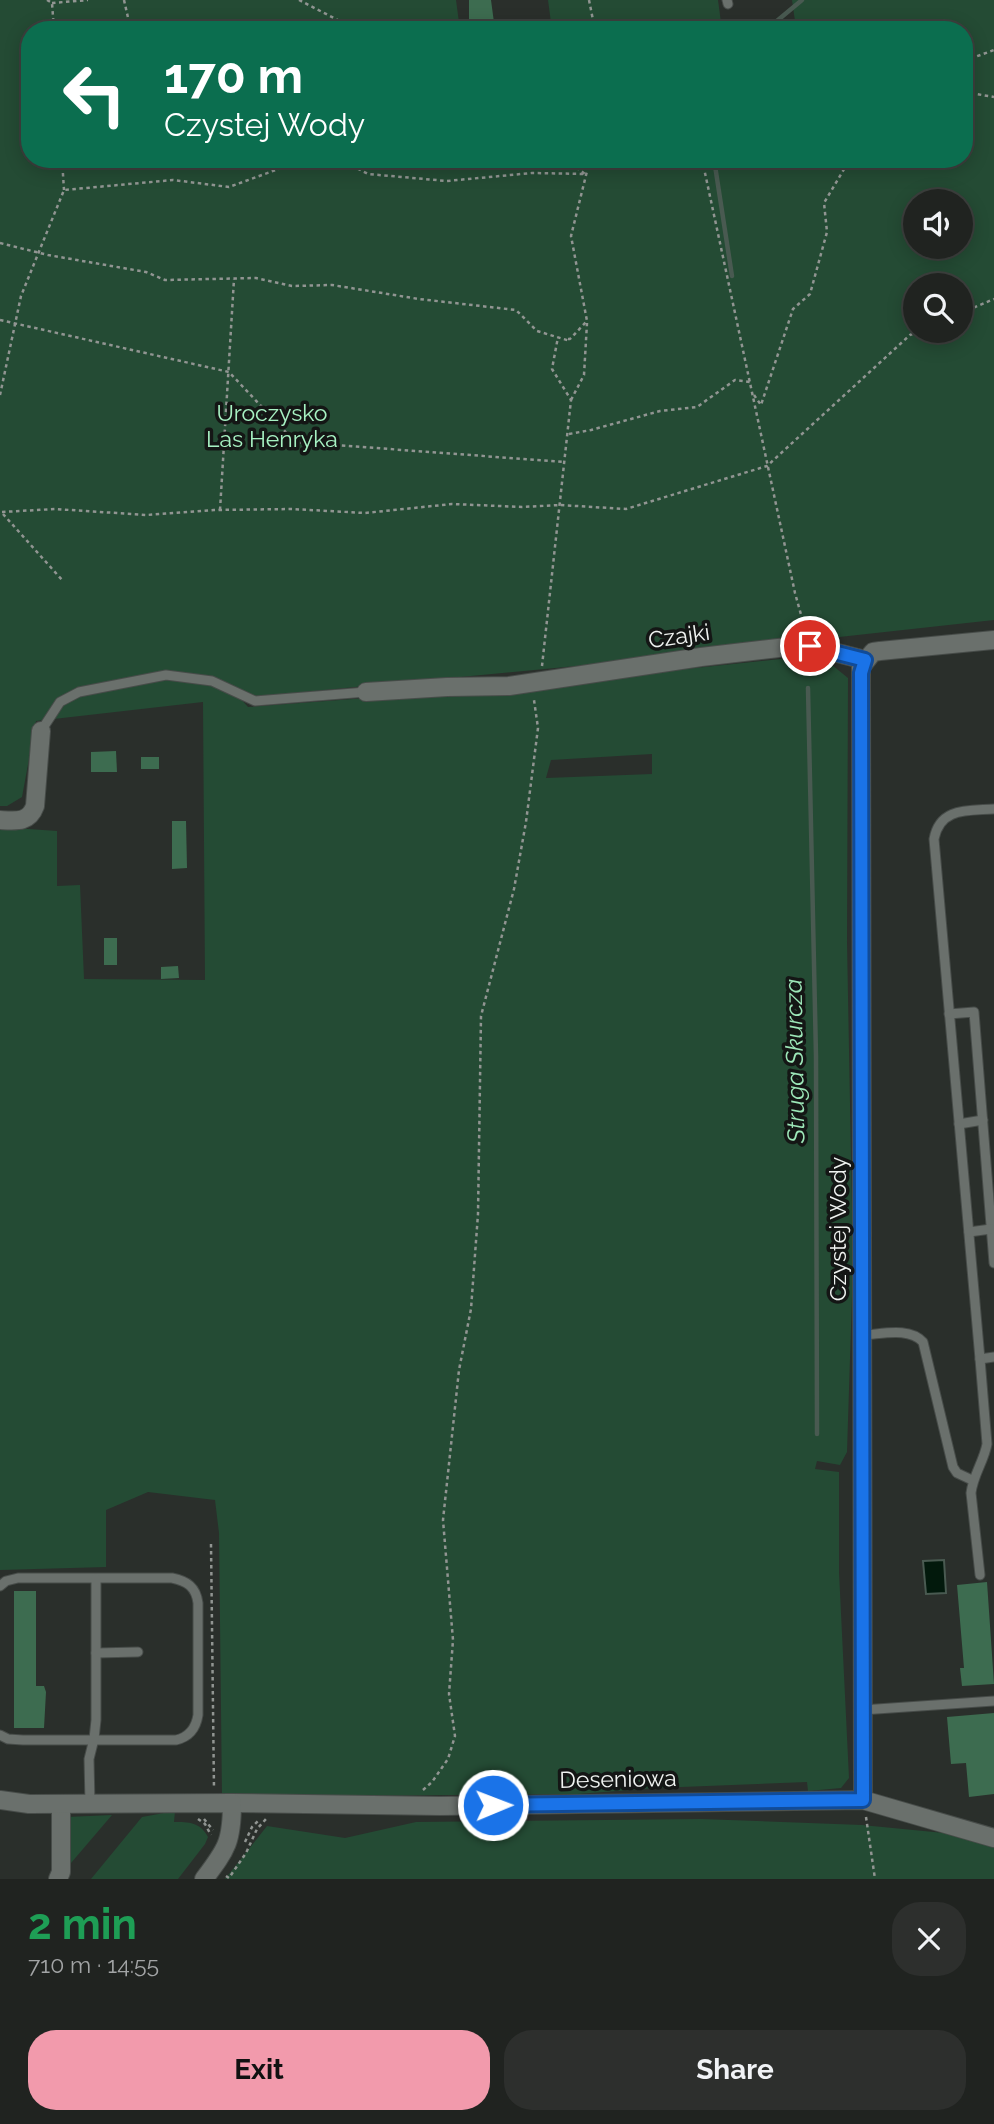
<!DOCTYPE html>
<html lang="en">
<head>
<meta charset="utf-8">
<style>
  body { margin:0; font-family:Raleway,sans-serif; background:#2d2f2d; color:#f1f3f6; height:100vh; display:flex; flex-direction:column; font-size:26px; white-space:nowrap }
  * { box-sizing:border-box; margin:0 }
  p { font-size:23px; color:#a2a4a5 }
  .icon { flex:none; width:38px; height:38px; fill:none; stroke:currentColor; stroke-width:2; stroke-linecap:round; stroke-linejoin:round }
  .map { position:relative; height:1879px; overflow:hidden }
  .drawer { display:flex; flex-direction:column; background:#202320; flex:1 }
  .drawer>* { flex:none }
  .top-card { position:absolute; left:21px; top:21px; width:952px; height:147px; border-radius:28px; box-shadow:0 4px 18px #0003,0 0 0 2px #3d403e; background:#0b6e4f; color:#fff; overflow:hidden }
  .buttons { position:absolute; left:903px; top:189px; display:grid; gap:14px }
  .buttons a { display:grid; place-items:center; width:70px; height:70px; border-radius:50%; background:#202320; box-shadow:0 4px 18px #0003,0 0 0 2px #3d403e; font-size:35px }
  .pin { position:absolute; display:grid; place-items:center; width:60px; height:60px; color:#fff; margin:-30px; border:4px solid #fff; border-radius:50%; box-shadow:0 2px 7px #0007 }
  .me { position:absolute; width:77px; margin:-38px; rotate:89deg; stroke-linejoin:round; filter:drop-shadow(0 0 5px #0008) }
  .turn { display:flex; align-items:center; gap:24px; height:147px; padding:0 28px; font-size:32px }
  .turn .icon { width:91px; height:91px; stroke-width:2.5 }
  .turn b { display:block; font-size:49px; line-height:60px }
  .round { display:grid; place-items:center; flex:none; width:74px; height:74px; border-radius:28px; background:#2d2f2d }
  .headline { display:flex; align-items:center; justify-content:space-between; height:119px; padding:0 28px }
  h1 { font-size:42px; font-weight:700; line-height:52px; color:#1e9e55 }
  .cta { display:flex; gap:14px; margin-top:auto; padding:14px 28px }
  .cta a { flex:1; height:80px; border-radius:28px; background:#f29aac; color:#111; font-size:28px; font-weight:700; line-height:80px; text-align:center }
  .cta a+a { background:#2d2f2d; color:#f1f3f6 }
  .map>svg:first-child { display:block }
  .green { fill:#244b34; fill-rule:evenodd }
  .water { fill:#02190c; stroke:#495a51; stroke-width:2 }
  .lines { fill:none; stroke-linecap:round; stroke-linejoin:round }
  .stream { stroke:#495a51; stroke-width:4.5 }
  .building { fill:#3d6c50 }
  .service-casing { stroke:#474c49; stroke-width:11 }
  .minor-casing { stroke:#474c49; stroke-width:20 }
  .tertiary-casing { stroke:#474c49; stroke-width:20 }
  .path { stroke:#919592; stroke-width:2.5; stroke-dasharray:3.5 3.5; stroke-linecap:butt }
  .service { stroke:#6a706c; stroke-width:9 }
  .minor { stroke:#6a706c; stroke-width:18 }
  .tertiary { stroke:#6a706c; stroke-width:18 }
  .route-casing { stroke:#114b97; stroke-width:18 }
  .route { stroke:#1a73e8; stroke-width:12 }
  .labels { text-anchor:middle; stroke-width:7; stroke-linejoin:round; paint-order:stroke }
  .park-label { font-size:23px; fill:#a7f2c3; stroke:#141615 }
  .street-label { font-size:23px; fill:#f0f3f1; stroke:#141615 }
  .water-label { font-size:24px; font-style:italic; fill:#9de8b9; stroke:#141615 }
</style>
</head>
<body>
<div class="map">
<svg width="994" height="1879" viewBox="0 0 994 1879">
  <rect width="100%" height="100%" fill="#2a2f2b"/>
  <g class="green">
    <path d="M0 0H456L460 30H30V159H964V30H779L795 21 792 0H994V620L576 666 240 698 248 707 459 691 501 695 556 685 657 672 799 657 832 665 848 678 847 942 853 1265 847 1452 840 1465 817 1461 815 1469 839 1472V1572L849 1778 841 1788 808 1791 807 1782 656 1788 578 1794 222 1797 219 1533 215 1500 148 1492 106 1510V1567L0 1570V827L57 831V886L80 885 84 979 205 980 203 702 36 721 22 797 7 806H0ZM915 201H961V247H915ZM915 285H961V331H915ZM652 754V774L546 778 551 760Z"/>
    <polygon points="548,0 718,0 722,30 552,30"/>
    <path d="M175 1811 174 1822C189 1822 200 1822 208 1837L205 1844 178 1879H91L142 1817Z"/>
    <polygon points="112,1815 71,1863 67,1817"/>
    <polygon points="701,1819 862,1825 944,1833 994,1845 994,1879 225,1879 267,1826 345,1838 416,1822"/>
  </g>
  <polygon class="water" points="944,1560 946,1593 926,1594 923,1561"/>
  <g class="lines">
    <g class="stream">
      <polyline points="766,30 802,0"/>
      <polyline points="714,159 732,276"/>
      <polyline points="808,688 816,1056 817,1434"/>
    </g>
  </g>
  <g class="building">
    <polygon points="469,0 491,0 495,30 478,30 477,23 469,23"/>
    <polygon points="116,751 117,772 91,772 91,752"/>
    <rect x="141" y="757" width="18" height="12"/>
    <polygon points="172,821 186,821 187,868 172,869"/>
    <rect x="104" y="938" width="13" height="27"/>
    <polygon points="178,966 179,978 161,979 161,967"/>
    <polygon points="987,1582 994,1684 962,1686 960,1668 964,1668 957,1585"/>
    <polygon points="14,1591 36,1591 36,1686 44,1686 46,1692 44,1728 14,1728"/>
    <polygon points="994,1713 994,1794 969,1797 966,1763 951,1764 947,1717"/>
  </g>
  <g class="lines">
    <g class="service-casing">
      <g id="service">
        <polyline points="727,0 728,4"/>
        <polyline points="41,731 60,702 79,692 166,675 212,681 255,701 366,692"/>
        <path d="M994 809C968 811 940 807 934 839L980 1359 994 1357"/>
        <polyline points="949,1014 974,1012 994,1263"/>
        <polyline points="959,1124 983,1120"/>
        <polyline points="969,1232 991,1229"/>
        <path d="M863 1335C883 1334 909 1327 923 1342L953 1467 957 1473 972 1480"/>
        <path d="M980 1359 987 1444C984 1461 973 1475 971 1493L980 1575"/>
        <path d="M0 1586 6 1581 18 1578H172C187 1581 196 1587 198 1603V1715C196 1728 189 1737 176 1740H23L8 1739 0 1735"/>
        <polyline points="96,1653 138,1652"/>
        <polyline points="862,1710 994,1701"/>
        <polyline points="90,1804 89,1759 94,1739 96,1720 96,1579"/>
      </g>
    </g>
    <g class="minor-casing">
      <g id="minor">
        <polyline points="366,692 447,687 509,686 701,657 787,647 810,646 865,660"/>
        <path d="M0 820C16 821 29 823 35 806L41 731"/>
        <polyline points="863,1800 861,667 873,652 880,651 994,640"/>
        <polyline points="232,1803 440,1806 863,1800 994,1838"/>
        <polyline points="58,1879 61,1872 61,1804"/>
      </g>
    </g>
    <g class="tertiary-casing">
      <path id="tertiary" d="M0 1800 29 1804 232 1803C232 1841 227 1849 204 1879"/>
    </g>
    <g class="path">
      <polyline points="47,0 52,3 54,30"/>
      <polyline points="124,0 129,22 149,30"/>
      <polyline points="299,0 357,30"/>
      <polyline points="589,0 595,30"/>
      <polyline points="52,3 88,0"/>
      <polyline points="964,61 994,50"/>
      <polyline points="964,92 994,97"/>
      <polyline points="62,159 64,190"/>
      <polyline points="339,159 368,174 447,181 532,173 586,174"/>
      <polyline points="565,159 585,174"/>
      <polyline points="702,159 795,593 805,629"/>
      <polyline points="0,243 48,255 146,272 165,280 256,278 292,286 332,285 419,299 516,310 537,331 570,341"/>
      <polyline points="961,313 994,299"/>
      <polyline points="0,320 229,372 295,442 564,462"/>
      <polyline points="568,339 570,339 587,321 571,236 590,159"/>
      <polyline points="0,395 21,296 64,190 173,180 229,187 306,159"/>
      <polyline points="754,395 761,405 793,309 810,294 827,232 824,203 850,159"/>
      <polyline points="571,400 584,375 587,323"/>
      <polyline points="569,434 591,430 660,411 697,407 735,380 750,382"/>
      <polyline points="220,510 234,279"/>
      <polyline points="2,512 55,509 147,515 214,510 292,509 365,513 452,504 522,507 560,505 626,509 767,466 910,335 920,331"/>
      <polyline points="3,514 63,581"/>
      <polyline points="542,666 571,400 552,369 558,337"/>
      <polyline points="211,1544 214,1789"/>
      <polyline points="423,1790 432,1782 448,1759 455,1736 449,1694 453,1640 443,1520 459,1370 471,1309 478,1214 481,1016 514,889 526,822 538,728 534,700"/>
      <polyline points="866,1817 875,1879"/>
      <polyline points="198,1819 205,1824 211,1835"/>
      <polyline points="204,1819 213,1830"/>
      <polyline points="245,1842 252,1827 260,1819"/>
      <polyline points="226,1876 229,1878 246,1853 257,1829 266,1819"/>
    </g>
    <use href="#service" class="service"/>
    <use href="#minor" class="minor"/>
    <use href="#tertiary" class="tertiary"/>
  </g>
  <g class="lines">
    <g class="route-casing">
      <polyline id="route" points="493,1805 863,1800 861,673 865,660 810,646"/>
    </g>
    <use href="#route" class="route"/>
  </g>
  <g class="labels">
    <g class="park-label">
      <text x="272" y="421">Uroczysko<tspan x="272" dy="26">Las Henryka</tspan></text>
    </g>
    <g class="street-label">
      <text transform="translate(679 636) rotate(-8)" y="8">Czajki</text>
      <text transform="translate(838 1229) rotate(-90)" y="8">Czystej Wody</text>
      <text transform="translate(618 1779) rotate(-1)" y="8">Deseniowa</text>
    </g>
    <g class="water-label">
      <text transform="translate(795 1061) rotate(-91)" y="8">Struga Skurcza</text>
    </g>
  </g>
</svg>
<div class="buttons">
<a><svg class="icon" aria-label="sound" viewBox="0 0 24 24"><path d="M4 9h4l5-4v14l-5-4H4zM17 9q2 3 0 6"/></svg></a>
<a><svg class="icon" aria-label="search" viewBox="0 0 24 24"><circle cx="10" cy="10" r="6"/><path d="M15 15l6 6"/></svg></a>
</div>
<div class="pin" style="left:810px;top:646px;background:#d93025"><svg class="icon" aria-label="arrive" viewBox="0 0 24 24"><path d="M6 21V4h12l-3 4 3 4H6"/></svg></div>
<svg class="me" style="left:493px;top:1805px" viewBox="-20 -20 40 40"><circle r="17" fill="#1a73e8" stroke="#fff" stroke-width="3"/><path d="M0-11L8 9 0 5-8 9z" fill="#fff"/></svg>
<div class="top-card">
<div class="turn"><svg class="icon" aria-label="left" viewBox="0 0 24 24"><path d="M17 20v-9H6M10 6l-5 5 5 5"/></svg><div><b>170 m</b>Czystej Wody</div></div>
</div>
</div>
<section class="drawer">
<div class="headline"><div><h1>2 min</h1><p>710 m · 14:55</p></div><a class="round"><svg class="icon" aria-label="close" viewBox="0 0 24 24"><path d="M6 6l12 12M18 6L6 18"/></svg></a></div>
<div class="cta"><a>Exit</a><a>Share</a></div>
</section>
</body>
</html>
